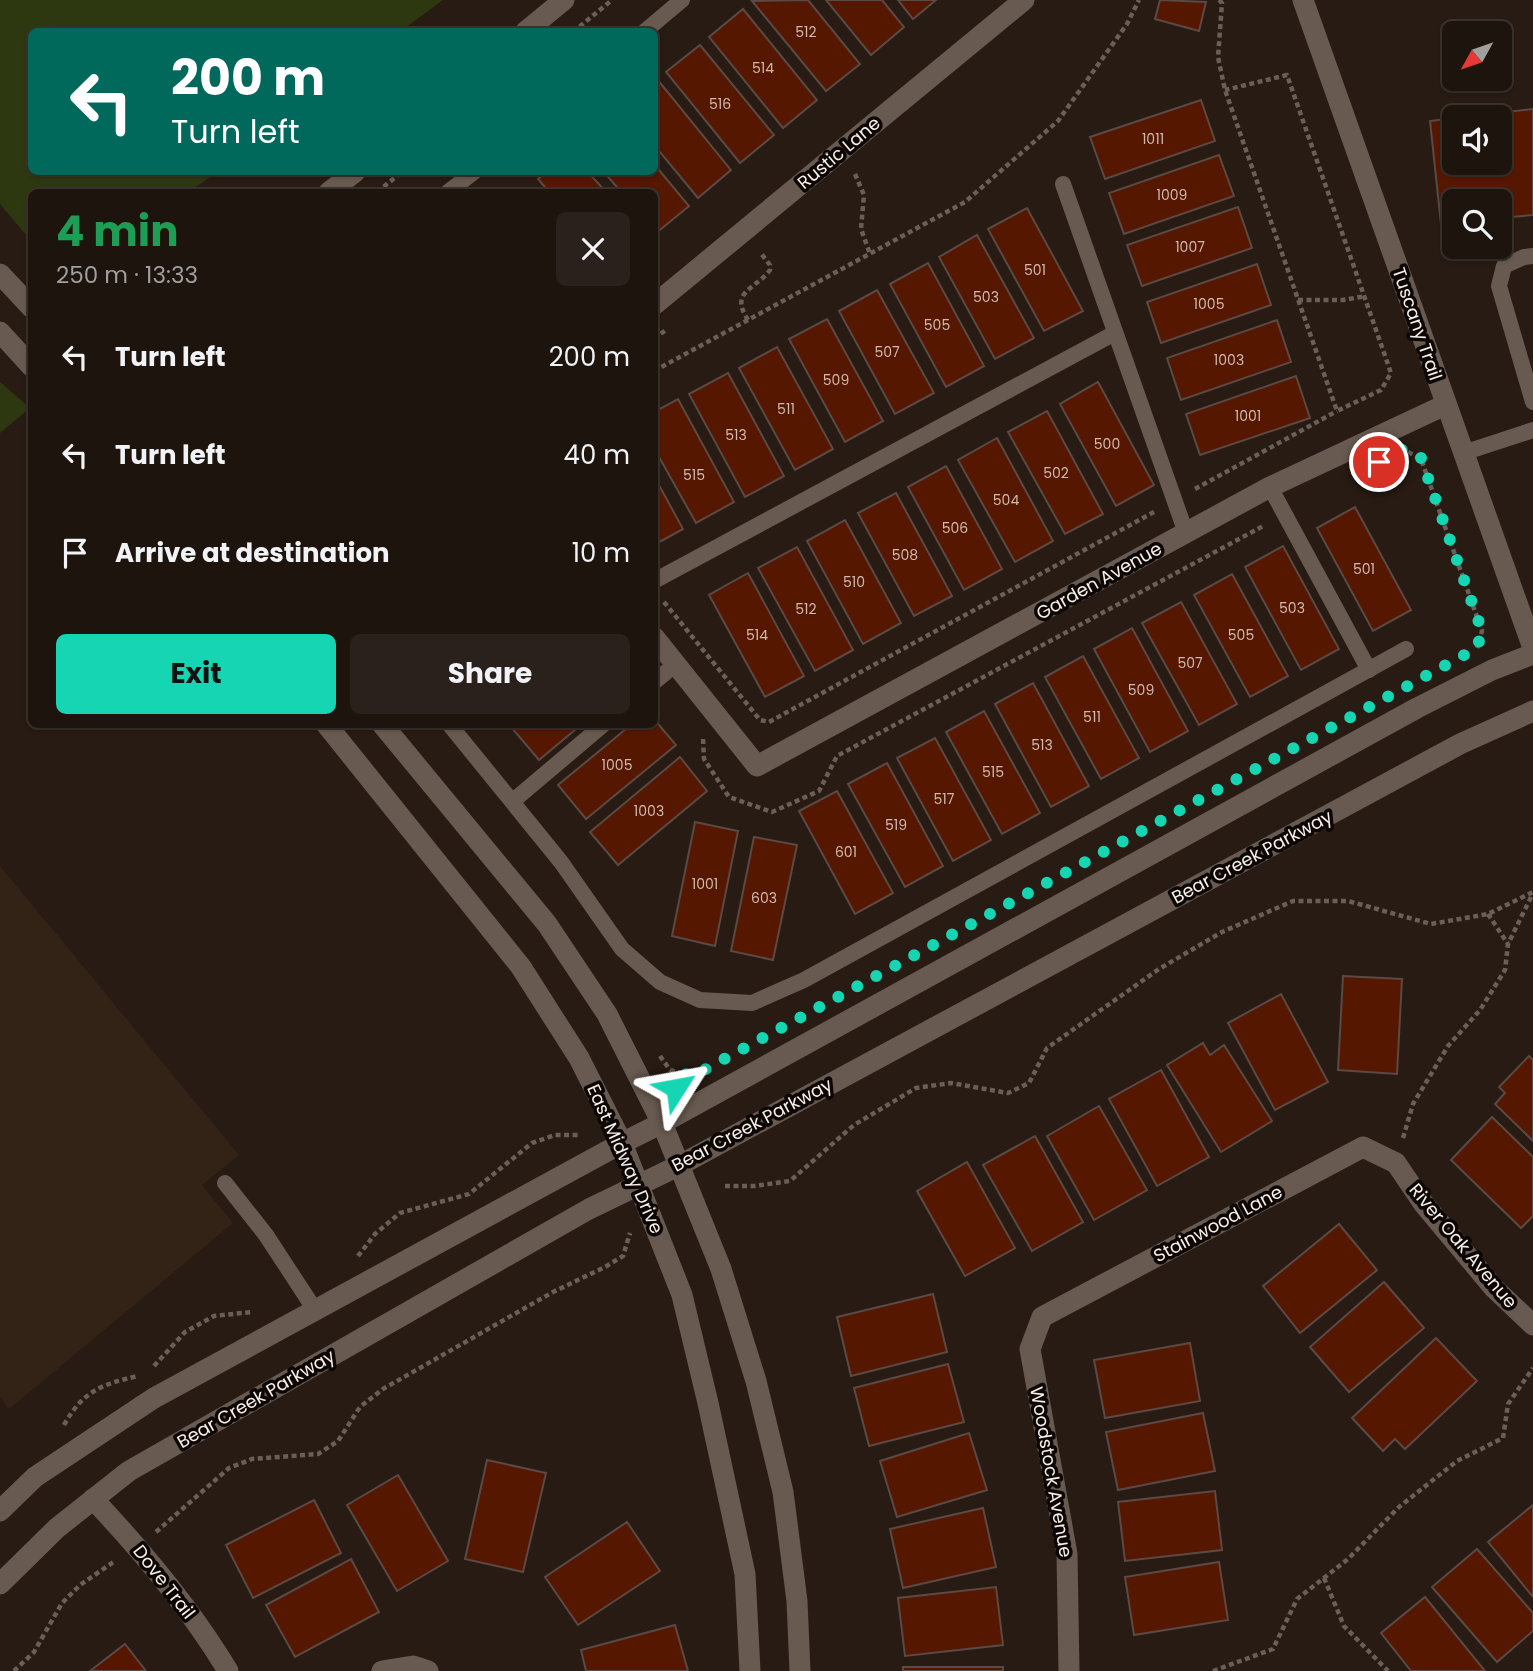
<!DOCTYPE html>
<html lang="en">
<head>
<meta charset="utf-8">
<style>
  body { margin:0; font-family:Poppins,sans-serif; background:#2a211c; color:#f1f3f6; height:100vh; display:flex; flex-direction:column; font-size:26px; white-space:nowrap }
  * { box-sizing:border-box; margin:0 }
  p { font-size:23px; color:#a09e9e }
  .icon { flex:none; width:38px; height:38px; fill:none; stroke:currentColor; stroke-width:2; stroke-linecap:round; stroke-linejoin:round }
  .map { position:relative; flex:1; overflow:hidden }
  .details { position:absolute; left:28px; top:189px; width:630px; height:539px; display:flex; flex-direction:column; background:#1d140e; border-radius:10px; box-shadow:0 2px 5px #0004,0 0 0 2px #3b332e }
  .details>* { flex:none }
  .guide { position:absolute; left:28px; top:28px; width:630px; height:147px; border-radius:10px; box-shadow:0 2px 5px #0004,0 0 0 2px #3b332e; background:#00695c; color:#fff; overflow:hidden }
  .needle { width:46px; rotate:230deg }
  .buttons { position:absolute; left:1442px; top:21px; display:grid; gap:14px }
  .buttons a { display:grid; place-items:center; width:70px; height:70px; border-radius:10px; background:#1d140e; box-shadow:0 2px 5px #0004,0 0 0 2px #3b332e; font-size:35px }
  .pin { position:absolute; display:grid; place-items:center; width:60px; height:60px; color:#fff; margin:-30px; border:4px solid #fff; border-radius:50%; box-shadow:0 2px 7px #0007 }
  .me { position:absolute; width:77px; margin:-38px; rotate:56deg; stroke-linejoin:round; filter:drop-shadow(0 0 5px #0008) }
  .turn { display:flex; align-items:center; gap:24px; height:147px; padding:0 28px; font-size:32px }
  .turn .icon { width:91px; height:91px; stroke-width:2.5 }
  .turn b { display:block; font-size:49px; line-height:60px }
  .round { display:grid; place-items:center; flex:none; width:74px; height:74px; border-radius:10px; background:#2a211c }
  .head { display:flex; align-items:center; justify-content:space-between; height:119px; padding:0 28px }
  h1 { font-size:42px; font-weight:700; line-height:52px; color:#1e9e55 }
  .action { display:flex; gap:14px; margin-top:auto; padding:14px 28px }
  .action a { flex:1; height:80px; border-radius:10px; background:#16d5b3; color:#111; font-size:28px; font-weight:700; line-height:80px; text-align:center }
  .action a+a { background:#2a211c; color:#f1f3f6 }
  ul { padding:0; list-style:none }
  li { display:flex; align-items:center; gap:21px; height:98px; padding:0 28px }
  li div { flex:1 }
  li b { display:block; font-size:26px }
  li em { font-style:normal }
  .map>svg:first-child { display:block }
  .built { fill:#332216 }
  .green { fill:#2e3810 }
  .building { fill:#561701; stroke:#5a4944; stroke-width:2 }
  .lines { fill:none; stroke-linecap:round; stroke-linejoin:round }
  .path { stroke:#6a5f58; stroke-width:4.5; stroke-dasharray:5 3.5; stroke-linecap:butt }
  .service { stroke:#685a50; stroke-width:16 }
  .minor { stroke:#685a50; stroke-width:21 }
  .tertiary { stroke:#685a50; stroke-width:21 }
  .secondary { stroke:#685a50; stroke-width:21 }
  .route { stroke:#16d5b3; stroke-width:12; stroke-dasharray:0 21.6 }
  .labels { text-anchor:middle; stroke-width:7; stroke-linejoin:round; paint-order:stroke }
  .number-label { font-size:14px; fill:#d0b9af }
  .street-label { font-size:18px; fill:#f8efe9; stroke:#0c0704 }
</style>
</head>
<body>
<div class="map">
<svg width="1533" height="1671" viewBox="0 0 1533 1671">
  <rect width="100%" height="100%" fill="#271b13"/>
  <polygon class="built" points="0,866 239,1155 202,1185 233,1223 9,1409 0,1397"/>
  <g class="green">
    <polygon points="0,0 443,0 401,31 32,32 32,172 217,172 189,192 32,192 31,241 0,204"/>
    <polygon points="0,382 30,408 0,433"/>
  </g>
  <g class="building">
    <polygon points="808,0 860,64 826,91 752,1"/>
    <polygon points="826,0 882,0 904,27 871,55"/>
    <polygon points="898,0 936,0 913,19"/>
    <polygon points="1160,0 1206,2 1199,31 1155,19"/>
    <polygon points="743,9 817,100 783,128 709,37"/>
    <polygon points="700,45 774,135 740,163 666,72"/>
    <polygon points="657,79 731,170 698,198 654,145 654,82"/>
    <polygon points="1201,100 1215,141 1105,179 1090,137"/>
    <polygon points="1533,109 1533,215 1500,218 1500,201 1454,201 1454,222 1441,224 1430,121 1454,118 1454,163 1500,163 1500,117 1463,117"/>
    <polygon points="1219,155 1234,196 1124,234 1109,193"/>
    <polygon points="654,164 689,206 655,234 654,192 621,192 604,172 654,172"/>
    <polygon points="546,172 588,172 606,192 549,192 538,179"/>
    <polygon points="1238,207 1252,248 1142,286 1127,245"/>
    <polygon points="1027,208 1083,311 1044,331 988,229"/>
    <polygon points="977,235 1034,338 995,359 939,257"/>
    <polygon points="928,263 984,366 946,387 890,284"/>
    <polygon points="1257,264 1271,305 1161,343 1147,302"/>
    <polygon points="877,290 934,393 895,414 839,311"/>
    <polygon points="827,319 883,421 845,442 789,339"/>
    <polygon points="1277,320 1291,362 1181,400 1167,358"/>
    <polygon points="777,347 833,449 795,470 739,368"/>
    <polygon points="728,373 784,476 745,497 689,394"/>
    <polygon points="1296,376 1310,418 1200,455 1186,414"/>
    <polygon points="1098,382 1154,485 1116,506 1060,404"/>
    <polygon points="678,399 734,502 696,523 654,448 654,412"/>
    <polygon points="1047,411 1103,514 1065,534 1008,432"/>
    <polygon points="997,438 1053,541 1015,562 958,460"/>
    <polygon points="946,466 1002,569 964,590 908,487"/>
    <polygon points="654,476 683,529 654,545"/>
    <polygon points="896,493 952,596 914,616 858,513"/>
    <polygon points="1355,507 1411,610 1373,631 1317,528"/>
    <polygon points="845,520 901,623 863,644 807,541"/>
    <polygon points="1283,546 1339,649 1301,670 1245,567"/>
    <polygon points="797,547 853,650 815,671 758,568"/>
    <polygon points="748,573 804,676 765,697 709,595"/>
    <polygon points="1232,574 1288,676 1250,697 1194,595"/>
    <polygon points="1181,602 1237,704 1199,725 1142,623"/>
    <polygon points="1132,628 1188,731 1150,752 1094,649"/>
    <polygon points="1083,656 1139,758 1101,779 1045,677"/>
    <polygon points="1033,683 1089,786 1051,807 995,704"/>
    <polygon points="984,711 1040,813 1002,834 946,732"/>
    <polygon points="654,719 676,745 586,819 558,785 632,724 654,724"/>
    <polygon points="513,724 582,724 539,760 511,727"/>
    <polygon points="935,738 991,840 953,861 897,758"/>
    <polygon points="680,757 707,791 618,865 590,832"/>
    <polygon points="887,763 943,866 905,887 848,784"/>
    <polygon points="837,791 893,893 855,914 799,811"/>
    <polygon points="695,822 738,831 715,946 672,936"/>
    <polygon points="754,837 797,845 773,960 731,951"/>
    <polygon points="1343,976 1402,979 1397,1074 1338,1070"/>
    <polygon points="1281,994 1328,1082 1275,1110 1228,1023"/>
    <polygon points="1203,1043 1210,1055 1224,1045 1272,1121 1221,1152 1167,1065"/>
    <polygon points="1529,1056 1533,1060 1533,1141 1495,1104 1505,1093 1499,1087"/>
    <polygon points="1161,1070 1209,1157 1157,1186 1109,1099"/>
    <polygon points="1099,1106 1147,1190 1094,1220 1047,1136"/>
    <polygon points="1492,1117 1533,1157 1533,1216 1521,1228 1451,1160"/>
    <polygon points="1035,1136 1083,1222 1032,1251 983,1165"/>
    <polygon points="967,1162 1015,1248 965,1276 917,1191"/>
    <polygon points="1339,1224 1377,1270 1300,1333 1263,1286"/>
    <polygon points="1384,1282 1424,1328 1349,1392 1310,1347"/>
    <polygon points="933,1294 947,1352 851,1376 837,1317"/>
    <polygon points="1436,1338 1477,1381 1405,1449 1395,1439 1383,1451 1352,1418"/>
    <polygon points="1190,1343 1200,1401 1105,1418 1094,1360"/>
    <polygon points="948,1364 964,1422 869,1446 854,1388"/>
    <polygon points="1203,1413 1215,1471 1118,1490 1106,1432"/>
    <polygon points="969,1433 987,1490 897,1517 880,1461"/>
    <polygon points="487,1460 546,1473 523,1572 465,1559"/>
    <polygon points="398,1475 448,1561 397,1591 347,1505"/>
    <polygon points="1215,1491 1222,1550 1125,1561 1118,1502"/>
    <polygon points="314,1500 341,1553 253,1598 226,1545"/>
    <polygon points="1533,1505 1533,1597 1488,1542"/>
    <polygon points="983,1508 996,1567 903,1588 890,1529"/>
    <polygon points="627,1522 660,1571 578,1625 545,1577"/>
    <polygon points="1477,1549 1533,1613 1533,1631 1497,1662 1432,1587"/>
    <polygon points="351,1559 379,1612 295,1657 266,1605"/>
    <polygon points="1219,1562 1228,1620 1134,1635 1125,1577"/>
    <polygon points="996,1587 1003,1645 905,1656 898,1598"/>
    <polygon points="1425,1597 1485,1671 1411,1671 1381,1633"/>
    <polygon points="675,1625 688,1671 586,1671 581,1650"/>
    <polygon points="125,1644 146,1671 90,1671"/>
    <rect x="903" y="1667" width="100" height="4"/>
  </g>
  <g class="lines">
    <g class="path">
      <polyline points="1219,0 1222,3 1218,57 1225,90 1337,411 1381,390 1391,373 1287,75 1225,90"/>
      <polyline points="573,32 612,0"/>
      <polyline points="855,174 864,195 861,229 870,254"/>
      <polyline points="377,192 402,172"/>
      <polyline points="1298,300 1343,300 1366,296"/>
      <path d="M748 320C729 291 755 290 770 270V265L760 252"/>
      <polyline points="654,339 667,329"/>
      <polyline points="654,371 965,202 1058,121 1127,24 1139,0"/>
      <polyline points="1408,452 1421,459 1482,631 1477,648"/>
      <polyline points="1195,489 1337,411"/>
      <polyline points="664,602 760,720 769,722 1154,512"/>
      <polyline points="703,739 704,759 729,797 772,812 819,791 837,756 1265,525"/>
      <polyline points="1488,914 1508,944"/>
      <polyline points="660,1056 670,1070 692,1076"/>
      <polyline points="1403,1138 1413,1104 1448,1046 1480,1010 1505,970 1508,944 1533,893"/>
      <polyline points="725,1186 754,1186 790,1181 854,1125 916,1088 951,1083 1008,1093 1029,1083 1047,1048 1159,969 1222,932 1293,901 1348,901 1431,924 1488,914 1533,892"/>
      <polyline points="358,1256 375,1234 400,1213 469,1194 532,1143 555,1135 579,1135"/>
      <polyline points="154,1366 185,1332 214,1316 252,1312"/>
      <path d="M64 1425C83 1391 102 1384 138 1376"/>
      <polyline points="156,1532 229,1468 252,1459 318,1454 338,1441 360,1407 383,1389 553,1292 605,1267 623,1256 630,1233"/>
      <polyline points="1324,1578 1344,1626 1388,1671"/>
      <polyline points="14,1671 34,1652 62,1603 80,1585 115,1561"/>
      <polyline points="1213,1671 1273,1649 1297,1599 1348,1559 1399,1507 1457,1461 1503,1438 1508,1404 1533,1368"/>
    </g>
    <g class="service">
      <polyline points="644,32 682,0"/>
      <polyline points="1063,184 1186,533"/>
      <polyline points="448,192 474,172"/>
      <polyline points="1533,256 1524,257 1504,266 1499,286 1533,402"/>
      <polyline points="1463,453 1533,430"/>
      <polyline points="1270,487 1369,670"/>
      <polyline points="654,581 1115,333"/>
      <polyline points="654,682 676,664"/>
      <polyline points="449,724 561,862 622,949 660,982 700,1000 752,1003 804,980 1406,649"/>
      <polyline points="513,801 604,724"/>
      <polyline points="225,1183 266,1235 315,1310"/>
    </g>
    <g class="minor">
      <polyline points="1303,0 1533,648"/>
      <polyline points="525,32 564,0"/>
      <polyline points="329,192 355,172"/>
      <polyline points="654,305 1024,0"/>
      <polyline points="654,637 757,766 1270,487 1445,405"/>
      <path d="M93 1499C143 1552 191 1609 228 1671"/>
      <polyline points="382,1671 413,1666 428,1671"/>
      <polyline points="1069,1671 1067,1554 1030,1349 1042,1317 1363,1147 1396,1163 1423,1203 1494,1288 1533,1325"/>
    </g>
    <g class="tertiary">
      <polyline points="0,1511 35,1477 154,1398 622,1143 662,1123 1417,708 1492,670 1533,654"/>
      <polyline points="0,1584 57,1528 129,1471 589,1209 680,1165 1460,744 1533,711"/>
    </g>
    <g class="secondary">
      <polyline points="0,274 32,308"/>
      <polyline points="0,332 32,367"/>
      <polyline points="326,724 521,967 579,1058 622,1143 682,1295 708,1403 745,1574 750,1671"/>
      <polyline points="382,724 547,924 607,1014 662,1123 721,1269 756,1381 783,1492 797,1601 800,1671"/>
    </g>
  </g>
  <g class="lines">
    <polyline class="route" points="676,1088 680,1073 693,1076 1477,648 1482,631 1421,458 1403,449 1379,462"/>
  </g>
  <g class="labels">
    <g class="number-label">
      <text x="806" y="37">512</text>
      <text x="763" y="73">514</text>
      <text x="720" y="109">516</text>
      <text x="1153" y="144">1011</text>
      <text x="1172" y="200">1009</text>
      <text x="1190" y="252">1007</text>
      <text x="1035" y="275">501</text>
      <text x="986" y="302">503</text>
      <text x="1209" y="309">1005</text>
      <text x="937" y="330">505</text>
      <text x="887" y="357">507</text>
      <text x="1229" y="365">1003</text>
      <text x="836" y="385">509</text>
      <text x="786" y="414">511</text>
      <text x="1248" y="421">1001</text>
      <text x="736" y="440">513</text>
      <text x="1107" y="449">500</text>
      <text x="1056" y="478">502</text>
      <text x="694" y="480">515</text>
      <text x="1006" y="505">504</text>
      <text x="955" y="533">506</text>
      <text x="905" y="560">508</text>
      <text x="1364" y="574">501</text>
      <text x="854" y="587">510</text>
      <text x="1292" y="613">503</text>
      <text x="806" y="614">512</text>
      <text x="757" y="640">514</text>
      <text x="1241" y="640">505</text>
      <text x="1190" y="668">507</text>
      <text x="1141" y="695">509</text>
      <text x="1092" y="722">511</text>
      <text x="1042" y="750">513</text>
      <text x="617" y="770">1005</text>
      <text x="993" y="777">515</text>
      <text x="944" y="804">517</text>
      <text x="649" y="816">1003</text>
      <text x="896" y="830">519</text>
      <text x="846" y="857">601</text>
      <text x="705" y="889">1001</text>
      <text x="764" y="903">603</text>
    </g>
    <g class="street-label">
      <text transform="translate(839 153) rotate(-40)" y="6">Rustic Lane</text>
      <text transform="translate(1417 324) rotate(71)" y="6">Tuscany Trail</text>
      <text transform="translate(1099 581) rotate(-29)" y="6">Garden Avenue</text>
      <text transform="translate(1252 857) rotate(-28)" y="6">Bear Creek Parkway</text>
      <text transform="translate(752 1125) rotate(-28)" y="6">Bear Creek Parkway</text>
      <text transform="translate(625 1159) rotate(66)" y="6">East Midway Drive</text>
      <text transform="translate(1218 1224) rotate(-28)" y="6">Stainwood Lane</text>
      <text transform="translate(1463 1246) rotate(50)" y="6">River Oak Avenue</text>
      <text transform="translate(256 1399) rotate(-30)" y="6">Bear Creek Parkway</text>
      <text transform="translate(1051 1472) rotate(80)" y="6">Woodstock Avenue</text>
      <text transform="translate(164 1582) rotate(52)" y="6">Dove Trail</text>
    </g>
  </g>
</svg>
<div class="buttons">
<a><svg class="needle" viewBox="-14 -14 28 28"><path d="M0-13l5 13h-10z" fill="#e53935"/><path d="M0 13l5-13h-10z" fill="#a09e9e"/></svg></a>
<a><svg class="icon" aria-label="sound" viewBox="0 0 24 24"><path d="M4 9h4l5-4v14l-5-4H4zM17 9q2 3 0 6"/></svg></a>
<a><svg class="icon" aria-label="search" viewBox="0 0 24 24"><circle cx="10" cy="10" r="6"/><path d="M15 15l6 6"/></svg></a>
</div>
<div class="pin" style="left:1379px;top:462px;background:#d93025"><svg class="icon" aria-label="arrive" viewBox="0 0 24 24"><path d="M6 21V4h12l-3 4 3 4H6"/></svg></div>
<svg class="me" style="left:676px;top:1088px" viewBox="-20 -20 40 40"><path d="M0-17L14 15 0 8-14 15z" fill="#16d5b3" stroke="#fff" stroke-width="4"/></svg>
<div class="guide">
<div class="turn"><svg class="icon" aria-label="left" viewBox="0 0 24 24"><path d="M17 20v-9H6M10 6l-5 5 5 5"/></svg><div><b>200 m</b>Turn left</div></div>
</div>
<section class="details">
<div class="head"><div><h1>4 min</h1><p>250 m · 13:33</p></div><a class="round"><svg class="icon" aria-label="close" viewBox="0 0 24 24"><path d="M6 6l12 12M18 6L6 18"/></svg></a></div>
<ul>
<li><svg class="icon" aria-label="left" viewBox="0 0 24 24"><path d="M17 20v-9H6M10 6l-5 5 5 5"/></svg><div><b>Turn left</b></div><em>200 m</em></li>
<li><svg class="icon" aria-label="left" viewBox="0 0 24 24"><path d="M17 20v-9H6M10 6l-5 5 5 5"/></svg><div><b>Turn left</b></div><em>40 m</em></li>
<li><svg class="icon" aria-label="arrive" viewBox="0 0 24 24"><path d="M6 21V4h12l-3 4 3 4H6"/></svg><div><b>Arrive at destination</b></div><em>10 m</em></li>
</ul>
<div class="action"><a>Exit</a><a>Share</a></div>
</section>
</div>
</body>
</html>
